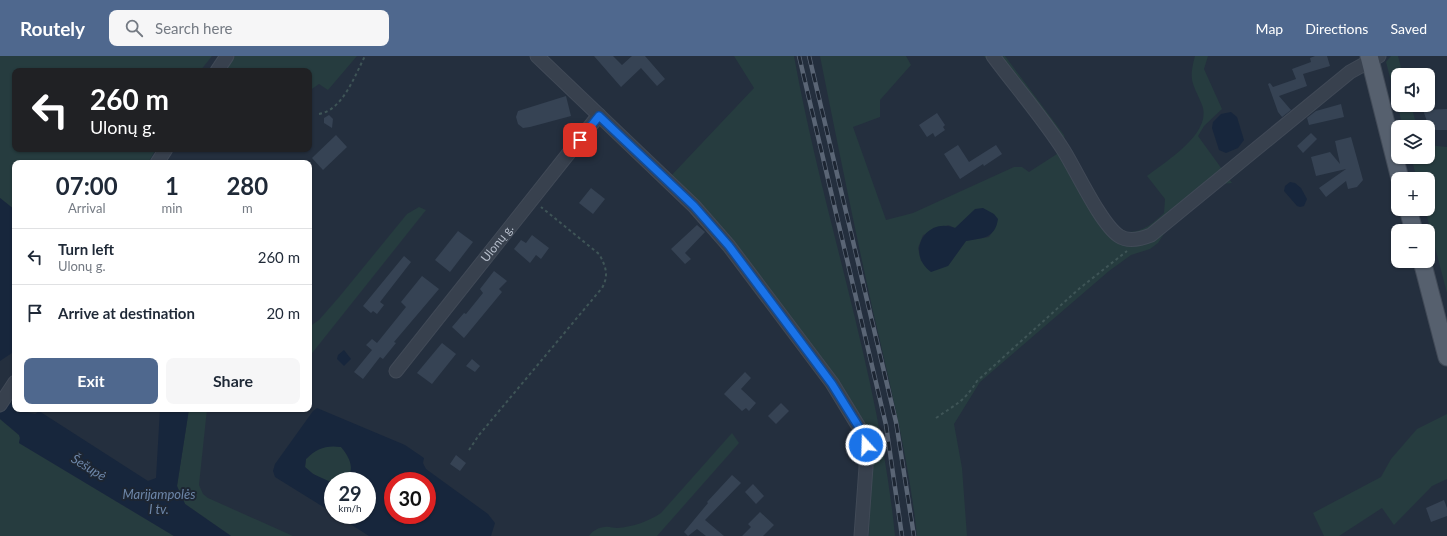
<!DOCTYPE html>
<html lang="en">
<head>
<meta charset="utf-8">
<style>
  body { margin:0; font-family:Lato,sans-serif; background:#f6f6f7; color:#1f2937; height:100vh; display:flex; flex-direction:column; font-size:15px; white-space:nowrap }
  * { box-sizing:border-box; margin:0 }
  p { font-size:13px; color:#747a83 }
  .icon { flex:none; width:22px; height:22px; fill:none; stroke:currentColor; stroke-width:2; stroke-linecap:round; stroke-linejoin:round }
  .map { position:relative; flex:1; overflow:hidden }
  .drawer { position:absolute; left:12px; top:104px; width:300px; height:252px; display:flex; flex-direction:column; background:#fff; border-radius:8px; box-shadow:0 1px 3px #0004 }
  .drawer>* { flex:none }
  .banner { position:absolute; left:12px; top:12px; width:300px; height:84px; border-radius:8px; box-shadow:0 1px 3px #0004; background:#202124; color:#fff; overflow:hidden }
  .controls { position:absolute; left:1391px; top:12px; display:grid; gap:8px }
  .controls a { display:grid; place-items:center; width:44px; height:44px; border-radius:8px; background:#fff; box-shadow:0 1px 3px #0004; font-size:20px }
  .speed { position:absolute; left:324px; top:416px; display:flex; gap:8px; font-size:20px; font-weight:700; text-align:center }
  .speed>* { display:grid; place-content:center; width:52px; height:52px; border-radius:50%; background:#fff; box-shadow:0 1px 3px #0004; line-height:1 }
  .speed small { font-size:10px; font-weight:400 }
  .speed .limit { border:6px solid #d22; background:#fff; color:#111 }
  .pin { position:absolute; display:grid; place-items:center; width:34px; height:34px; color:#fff; margin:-17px; border-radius:8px; box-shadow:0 2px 6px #0006 }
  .me { position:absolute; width:44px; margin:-22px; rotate:340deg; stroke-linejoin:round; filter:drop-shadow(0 0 3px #0008) }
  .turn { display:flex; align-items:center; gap:14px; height:84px; padding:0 12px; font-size:18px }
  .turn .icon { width:52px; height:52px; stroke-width:2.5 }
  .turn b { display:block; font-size:28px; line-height:34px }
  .eta { display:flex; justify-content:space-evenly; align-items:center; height:68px; text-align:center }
  .eta b { font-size:24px; font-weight:700; line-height:28px }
  .button { display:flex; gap:8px; margin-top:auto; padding:8px 12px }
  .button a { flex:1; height:46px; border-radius:8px; background:#4f688e; color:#fff; font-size:16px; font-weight:700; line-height:46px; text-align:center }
  .button a+a { background:#f6f6f7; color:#1f2937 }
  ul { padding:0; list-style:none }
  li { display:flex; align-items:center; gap:12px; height:56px; padding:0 12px; border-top:1px solid #e0e1e3 }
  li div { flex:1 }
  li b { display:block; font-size:15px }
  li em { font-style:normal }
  header { display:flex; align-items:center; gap:24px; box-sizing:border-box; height:56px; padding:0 20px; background:#4f688e; color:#fff }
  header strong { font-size:19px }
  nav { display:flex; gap:22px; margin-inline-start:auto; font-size:14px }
  .search { width:280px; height:36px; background:#f6f6f7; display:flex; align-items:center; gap:10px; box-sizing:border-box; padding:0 14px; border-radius:8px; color:#747a83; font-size:15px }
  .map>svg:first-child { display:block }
  .green { fill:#263c3f; fill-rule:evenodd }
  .water { fill:#17263c; fill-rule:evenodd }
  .building { fill:#364354 }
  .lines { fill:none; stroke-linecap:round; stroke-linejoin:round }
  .minor-casing { stroke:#414a57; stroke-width:15 }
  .major-casing { stroke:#414a57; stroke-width:19 }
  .path { stroke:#3f5557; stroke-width:2; stroke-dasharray:3 3; stroke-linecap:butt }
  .minor { stroke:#38414e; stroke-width:13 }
  .major { stroke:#56606e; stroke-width:17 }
  .rail-casing { stroke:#5a6575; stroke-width:4.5 }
  .rail { stroke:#1d2633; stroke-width:3; stroke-dasharray:9; stroke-linecap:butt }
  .route-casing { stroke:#114b97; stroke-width:10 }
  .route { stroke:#1a73e8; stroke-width:7 }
  .labels { text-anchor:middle; stroke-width:4; stroke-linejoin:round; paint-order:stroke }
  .street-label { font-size:12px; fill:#b4bcc9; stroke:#1d2633 }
  .water-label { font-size:13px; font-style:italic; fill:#6d86a8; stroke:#1d2633 }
</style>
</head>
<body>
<header>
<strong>Routely</strong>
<div class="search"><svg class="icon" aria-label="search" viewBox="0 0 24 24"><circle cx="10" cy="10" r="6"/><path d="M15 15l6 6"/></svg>Search here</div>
<nav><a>Map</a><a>Directions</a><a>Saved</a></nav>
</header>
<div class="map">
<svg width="1447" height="480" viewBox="0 0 1447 480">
  <rect width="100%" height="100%" fill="#242f3e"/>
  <g class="green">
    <polygon points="0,0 212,0 200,15 15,15 15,93 156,93 148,107 15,107 15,154 0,142"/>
    <polygon points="235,0 357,0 328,34 319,28 309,35 309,15 226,15"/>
    <path d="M734 0H794C823 161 879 317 895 480H869L871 394 869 374 808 288 669 122 754 32Z"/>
    <path d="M820 0H906L911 9 880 44V61L853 71 886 164 913 157 1014 111H1022L1029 116 1060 96 984 0H1005L1064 79 1066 89C1076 106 1111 175 1129 176 1144 176 1154 166 1164 157L1165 143 1147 120C1165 106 1213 77 1202 49 1193 27 1188 26 1195 0H1208L1204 13 1222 53 1204 70 1198 80 1232 127 1222 128 1167 173 1158 187 1150 193 1131 199 1109 215 980 326 954 368 962 412 967 480H917C909 403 890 329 873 255 854 170 837 85 820 0ZM997 168 989 181 966 185 948 210 921 205 918 192 923 179 948 169 955 172Z"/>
    <polygon points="1391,0 1398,0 1403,19 1398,19 1398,49 1411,49 1417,71 1403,71 1386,6"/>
    <polygon points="1428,89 1447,91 1447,237 1425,153 1428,153 1428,123 1417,123 1411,101 1428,101"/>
    <polygon points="419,151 426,154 309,301 309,271 319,264 340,240 407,158"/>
    <polygon points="189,353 207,353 199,429 203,438 208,442 293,480 231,480 185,448 177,430"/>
    <polygon points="1447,358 1447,423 1432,430 1394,469 1382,452 1339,480 1324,480 1313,457 1381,421 1391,403 1417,373"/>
    <polygon points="0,363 19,379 20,382 19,387 174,480 0,480"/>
    <path d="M732 377 739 387 657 480H589C592 475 599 471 605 471 609 470 613 472 617 472 633 471 649 465 661 457Z"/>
    <path d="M331 389 341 391C348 399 359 417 344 424 342 425 334 426 333 426 326 428 310 416 305 411L306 403 317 393Z"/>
  </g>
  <g class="water">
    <polygon points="1231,56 1237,61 1244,84 1238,92 1226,97 1219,94 1212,72 1213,66 1221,58"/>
    <polygon points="1290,126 1295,127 1301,132 1307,143 1304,150 1300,151 1297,150 1284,135 1285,130"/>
    <polygon points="0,142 15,154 15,295 0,305"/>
    <path d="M983 152 994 158 998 163C995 183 982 182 966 185L948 210 931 216C905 197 926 160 955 172L975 153Z"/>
    <polygon points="344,294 351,303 344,310 337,303 338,299"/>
    <polygon points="0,339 15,350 15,353 35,358 39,355 148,425 156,422 160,353 189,353 177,430 185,448 231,480 174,480 19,387 20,382 19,379 0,363"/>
    <path d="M317 352 405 389 424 402 423 407 426 413 488 458 495 467 491 480H369L336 459H367V425H343C357 416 350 401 341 391 326 389 317 392 306 403L305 411 313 418 333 427V457L275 421 273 415 275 408 313 355ZM393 425H427V459H393Z"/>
  </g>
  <g class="building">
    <polygon points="594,0 613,0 622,9 632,0 645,0 665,23 657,30 641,12 621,31"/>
    <polygon points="1315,0 1327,0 1330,10 1303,18 1307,30 1279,40 1291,54 1282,61 1278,56 1268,28 1270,27 1273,31 1296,23 1292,13 1311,6 1310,2"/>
    <polygon points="566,40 571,60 530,71 523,72 518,68 516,61 518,55"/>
    <polygon points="1341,48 1344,61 1309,69 1307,62 1316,55"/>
    <polygon points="1447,53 1447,74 1430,74 1423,54"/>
    <polygon points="937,57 945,69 943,71 945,74 935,81 933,77 927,81 919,69"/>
    <polygon points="329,59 333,63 332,72 324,67 324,62"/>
    <polygon points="1311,77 1317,83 1303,97 1297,90"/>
    <polygon points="336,79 347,91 323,114 312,102"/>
    <polygon points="1351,81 1363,124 1357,131 1348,133 1346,125 1326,141 1319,132 1346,113 1316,120 1311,101 1330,96 1340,108 1335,85"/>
    <polygon points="958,89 969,106 996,89 1002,98 984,110 983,108 960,123 944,98"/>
    <polygon points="591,132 605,143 593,158 579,147"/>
    <polygon points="697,169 705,176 685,197 691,203 685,208 671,193"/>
    <polygon points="458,175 473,186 450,216 435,204"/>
    <polygon points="532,179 549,192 541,203 536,199 530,207 514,193 521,184 526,187"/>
    <polygon points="404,200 411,206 380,246 384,249 377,258 373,255 371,257 363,250"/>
    <polygon points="494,215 507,225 499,233 502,236 464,282 452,271 464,257 466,258 483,237 480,233"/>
    <polygon points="422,220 439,233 394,286 396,287 383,303 380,301 363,323 354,316 372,294 366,289 372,283 377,287 406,251 401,246"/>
    <polygon points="442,287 456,298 432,328 417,317"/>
    <polygon points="472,303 480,310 475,316 466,310"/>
    <polygon points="745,316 751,322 741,333 756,347 749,355 746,352 742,355 724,338"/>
    <polygon points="781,347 789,355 776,368 768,360"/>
    <polygon points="456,399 466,407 460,415 450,408"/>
    <polygon points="732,419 741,427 705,464 724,480 706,480 697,473 688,480 684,476 708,447 707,446"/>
    <polygon points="753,428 764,440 756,448 745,436"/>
    <polygon points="1444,444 1447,452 1447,460 1431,466 1426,452"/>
    <polygon points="760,456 774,469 763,480 742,480 751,471 748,468"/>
  </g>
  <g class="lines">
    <g class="minor-casing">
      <g id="minor">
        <polyline points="537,0 694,150 729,190 832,327 865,381 866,411 861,480"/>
        <path d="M993 0C1016 31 1043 62 1064 95 1077 116 1101 168 1119 180 1128 186 1141 183 1151 179L1350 16 1379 0"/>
        <polyline points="217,15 227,0"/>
        <polyline points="157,107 166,93"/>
        <path id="s1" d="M396 315 599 59"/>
        <polyline points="0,349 15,326"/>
      </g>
    </g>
    <g class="major-casing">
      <g id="major">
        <polyline points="1369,0 1400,123"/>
        <polyline points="1408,153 1414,175"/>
        <polyline points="1422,205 1447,301"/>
      </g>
    </g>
    <g class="path">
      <path d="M319 58C343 54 355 19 365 0"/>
      <path d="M936 362C956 348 964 346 977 325L1080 232 1127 195"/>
      <path d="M469 394 479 379 602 232C609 220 606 210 599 198L541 151"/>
    </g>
    <use href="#minor" class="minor"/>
    <use href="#major" class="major"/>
    <g class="rail-casing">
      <g id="rail">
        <polyline points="799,0 886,369 902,480"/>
        <polyline points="809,0 896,366 914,480"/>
      </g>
    </g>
    <use href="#rail" class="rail"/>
  </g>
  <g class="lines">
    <g class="route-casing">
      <polyline id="route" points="580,84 599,60 694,150 729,190 832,328 865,381 866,389"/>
    </g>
    <use href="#route" class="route"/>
  </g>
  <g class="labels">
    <g class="street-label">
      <text dy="4" stroke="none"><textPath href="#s1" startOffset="163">Ulonų g.</textPath></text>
    </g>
    <g class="water-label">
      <text transform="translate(89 411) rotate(32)" y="5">Šešupė</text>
      <text x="159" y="443">Marijampolės<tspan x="159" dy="15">I tv.</tspan></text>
    </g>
  </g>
</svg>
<div class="controls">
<a><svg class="icon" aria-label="sound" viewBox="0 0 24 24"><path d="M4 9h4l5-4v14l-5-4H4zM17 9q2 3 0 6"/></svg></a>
<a><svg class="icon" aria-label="layers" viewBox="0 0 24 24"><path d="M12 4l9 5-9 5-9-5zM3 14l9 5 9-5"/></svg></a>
<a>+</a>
<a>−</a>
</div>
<div class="speed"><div>29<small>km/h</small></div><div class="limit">30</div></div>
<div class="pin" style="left:580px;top:84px;background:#d93025"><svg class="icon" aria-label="arrive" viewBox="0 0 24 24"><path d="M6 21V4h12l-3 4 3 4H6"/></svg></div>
<svg class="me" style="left:866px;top:389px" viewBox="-20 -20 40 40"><circle r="17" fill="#1a73e8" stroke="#fff" stroke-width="3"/><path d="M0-11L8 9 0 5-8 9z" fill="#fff"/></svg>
<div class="banner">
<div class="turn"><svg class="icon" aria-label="left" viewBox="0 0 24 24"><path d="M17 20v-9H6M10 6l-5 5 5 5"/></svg><div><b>260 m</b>Ulonų g.</div></div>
</div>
<section class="drawer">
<div class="eta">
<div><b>07:00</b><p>Arrival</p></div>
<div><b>1</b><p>min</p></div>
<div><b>280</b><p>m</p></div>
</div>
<ul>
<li><svg class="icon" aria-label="left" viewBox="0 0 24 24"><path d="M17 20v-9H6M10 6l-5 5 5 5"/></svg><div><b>Turn left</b><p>Ulonų g.</p></div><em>260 m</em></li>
<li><svg class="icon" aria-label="arrive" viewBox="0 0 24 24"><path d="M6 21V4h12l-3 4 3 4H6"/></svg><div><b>Arrive at destination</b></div><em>20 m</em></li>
</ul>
<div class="button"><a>Exit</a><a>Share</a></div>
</section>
</div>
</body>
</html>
